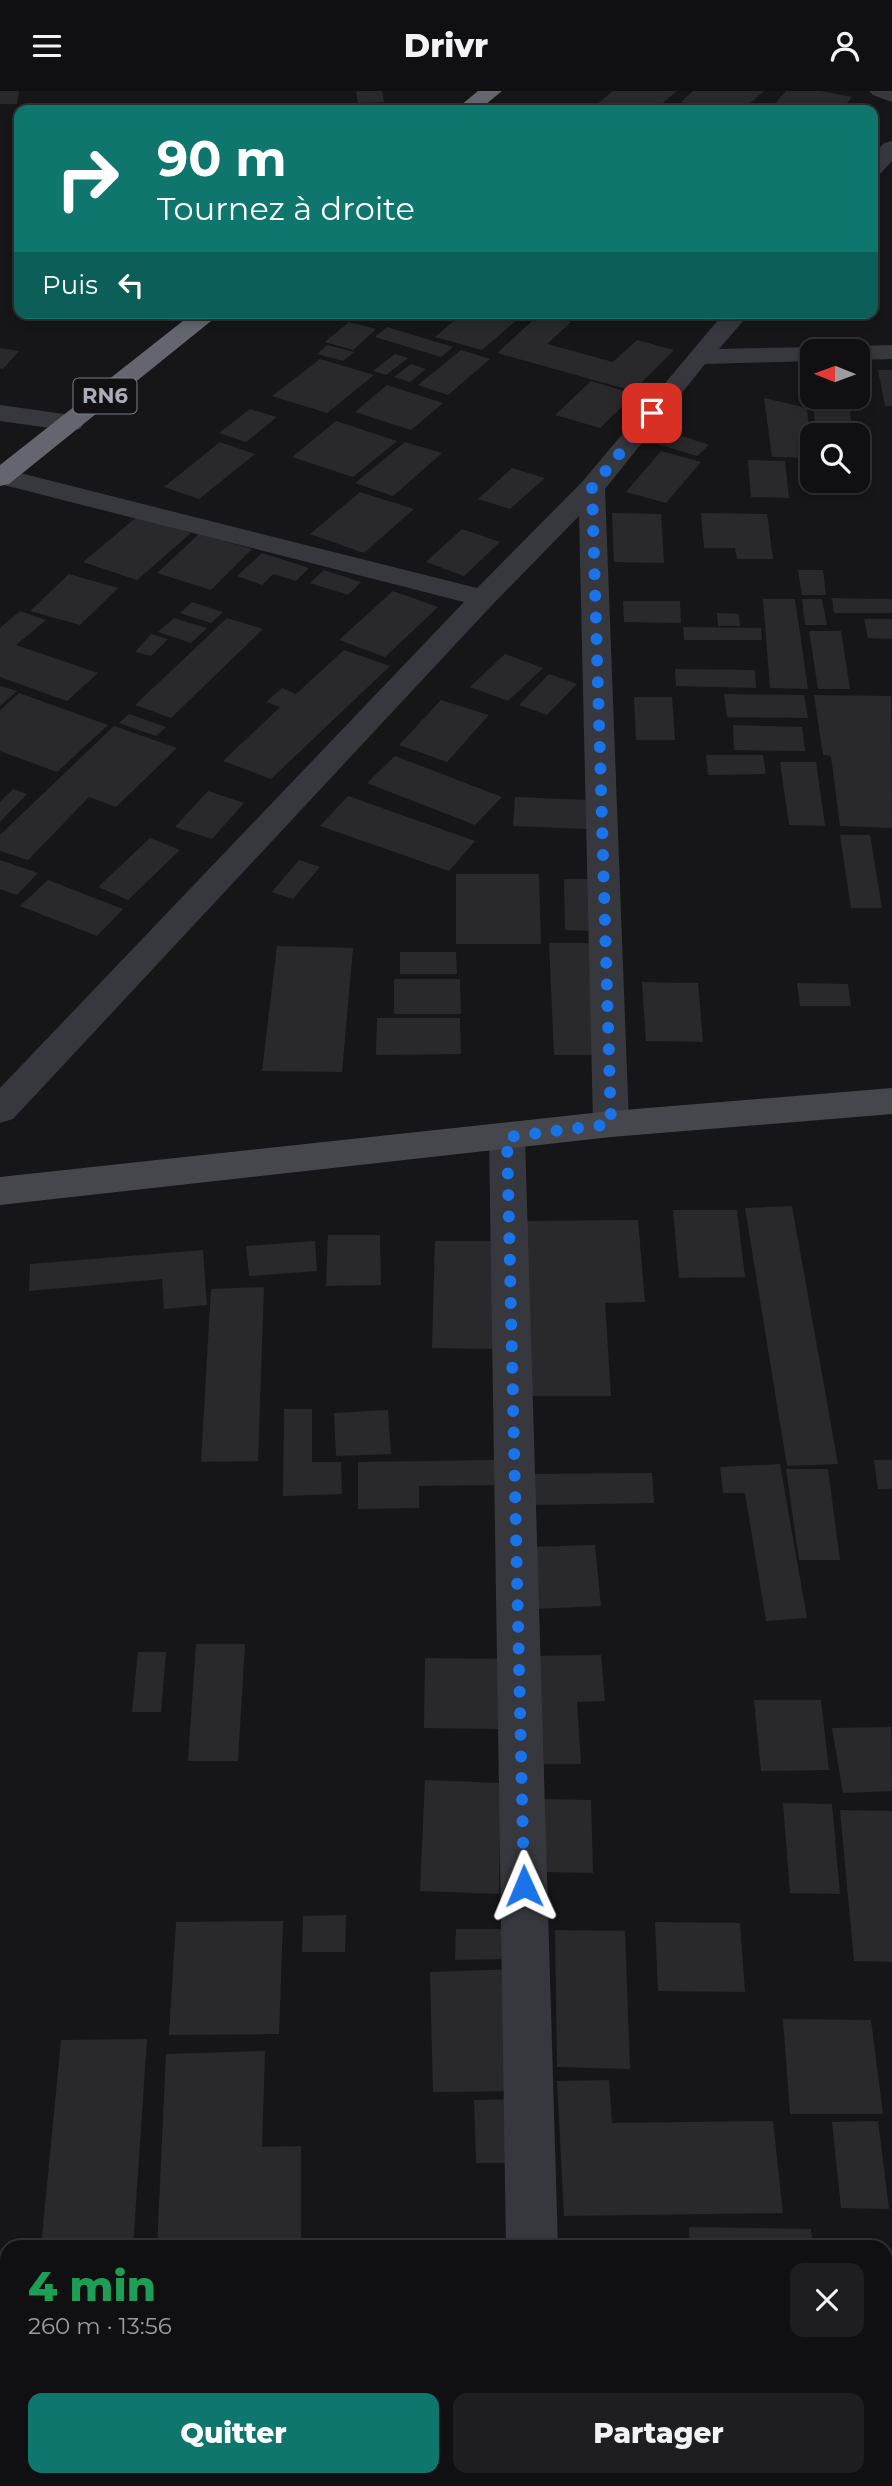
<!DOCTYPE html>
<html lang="fr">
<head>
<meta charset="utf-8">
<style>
  body { margin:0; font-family:Montserrat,sans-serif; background:#1e1e20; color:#f1f3f6; height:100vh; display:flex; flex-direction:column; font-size:26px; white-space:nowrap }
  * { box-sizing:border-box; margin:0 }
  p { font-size:23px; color:#9c9d9f }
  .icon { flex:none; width:38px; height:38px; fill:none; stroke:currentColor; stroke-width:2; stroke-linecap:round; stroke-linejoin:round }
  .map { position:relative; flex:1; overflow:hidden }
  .drawer { position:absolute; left:0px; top:2149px; width:892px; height:247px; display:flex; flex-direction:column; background:#101012; border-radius:21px 21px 0 0; box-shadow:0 4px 10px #0003,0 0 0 2px #303032 }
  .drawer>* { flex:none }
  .guide { position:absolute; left:14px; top:14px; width:864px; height:214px; border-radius:14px; box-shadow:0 4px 10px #0003,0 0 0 2px #303032; background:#0f766e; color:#fff; overflow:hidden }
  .needle { width:46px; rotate:271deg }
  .fabs { position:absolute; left:800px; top:248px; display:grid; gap:14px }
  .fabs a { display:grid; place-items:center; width:70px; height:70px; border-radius:14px; background:#101012; box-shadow:0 4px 10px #0003,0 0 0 2px #303032; font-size:35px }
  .pin { position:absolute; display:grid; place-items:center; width:60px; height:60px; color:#fff; margin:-30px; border-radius:14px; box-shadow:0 4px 10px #0006 }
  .me { position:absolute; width:77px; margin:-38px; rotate:359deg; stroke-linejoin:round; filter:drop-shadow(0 0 5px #0008) }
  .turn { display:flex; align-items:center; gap:24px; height:147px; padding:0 28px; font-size:32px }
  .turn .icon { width:91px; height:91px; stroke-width:2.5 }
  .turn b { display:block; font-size:49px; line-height:60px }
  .then { display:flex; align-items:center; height:66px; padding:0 28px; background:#0003; gap:14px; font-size:26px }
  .round { display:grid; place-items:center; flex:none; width:74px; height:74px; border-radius:14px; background:#1e1e20 }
  .overview { display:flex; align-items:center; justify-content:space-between; height:119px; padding:0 28px }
  h1 { font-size:42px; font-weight:800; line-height:52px; color:#1e9e55 }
  .action { display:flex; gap:14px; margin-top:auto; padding:14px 28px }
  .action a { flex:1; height:80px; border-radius:14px; background:#0f766e; color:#fff; font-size:28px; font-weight:800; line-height:80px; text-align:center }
  .action a+a { background:#1e1e20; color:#f1f3f6 }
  header { display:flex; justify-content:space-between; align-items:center; height:91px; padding:0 28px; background:#101012; font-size:32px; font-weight:800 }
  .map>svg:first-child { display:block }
  .building { fill:#29292c }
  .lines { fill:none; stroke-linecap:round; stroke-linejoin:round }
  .street { fill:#37383d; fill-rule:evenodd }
  .secondary { fill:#45474d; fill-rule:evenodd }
  .highway { fill:#63666e; fill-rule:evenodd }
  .route { stroke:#1a73e8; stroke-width:12; stroke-dasharray:0 21.6 }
  .labels { text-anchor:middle; stroke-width:7; stroke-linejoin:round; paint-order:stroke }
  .shield { fill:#111113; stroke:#7b7e86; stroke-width:2 }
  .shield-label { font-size:21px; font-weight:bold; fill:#a8adb8 }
</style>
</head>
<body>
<header><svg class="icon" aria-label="menu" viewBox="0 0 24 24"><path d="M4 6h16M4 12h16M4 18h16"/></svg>Drivr<svg class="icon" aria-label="person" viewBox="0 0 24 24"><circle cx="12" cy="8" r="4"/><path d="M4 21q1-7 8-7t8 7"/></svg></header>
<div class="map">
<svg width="892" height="2395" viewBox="0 0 892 2395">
  <rect width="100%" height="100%" fill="#161618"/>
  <g class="building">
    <polygon points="0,0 19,0 17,13 0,13"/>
    <polygon points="356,0 382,0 384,11 358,12"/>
    <polygon points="613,0 677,0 663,12 688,19 590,19"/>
    <polygon points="693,0 764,0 742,19 718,19 681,11"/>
    <polygon points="786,0 821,0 852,6 841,19 769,19"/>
    <polygon points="463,222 521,222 524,223 482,259 435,246"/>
    <polygon points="541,222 571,231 547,253 613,271 637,249 674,259 633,300 497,262"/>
    <polygon points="678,222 710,222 702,230"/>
    <polygon points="349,231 376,238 353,259 325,251"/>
    <polygon points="387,236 453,256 441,266 375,246"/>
    <polygon points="327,254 354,261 343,270 317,263"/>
    <polygon points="0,257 19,260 3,278 0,277"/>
    <polygon points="461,259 490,268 448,304 418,294"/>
    <polygon points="395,263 408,267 386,284 373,280"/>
    <polygon points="320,268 374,284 327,322 272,305"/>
    <polygon points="411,273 426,278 410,291 394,286"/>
    <polygon points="878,279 892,279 892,315 885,315"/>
    <polygon points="591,290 635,303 600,337 555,324"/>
    <polygon points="387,294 443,312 411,339 355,321"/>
    <polygon points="764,307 807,317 812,367 772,366"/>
    <polygon points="813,317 849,317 854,345 817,345"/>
    <polygon points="250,318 277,326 246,351 219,342"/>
    <polygon points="336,330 397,350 353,386 292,366"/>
    <polygon points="670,341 709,354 697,365 657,353"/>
    <polygon points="220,351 255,363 199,408 164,396"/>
    <polygon points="405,351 442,362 393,405 355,392"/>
    <polygon points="661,360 701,371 666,412 626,401"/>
    <polygon points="748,369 785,370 789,407 751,406"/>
    <polygon points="512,377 545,387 510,418 478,408"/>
    <polygon points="360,401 414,418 364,462 310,443"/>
    <polygon points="612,422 661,423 664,472 614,471"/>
    <polygon points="701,422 767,423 773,468 737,468 735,457 704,457"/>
    <polygon points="138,425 191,442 137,489 83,471"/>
    <polygon points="462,438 500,451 464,485 426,471"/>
    <polygon points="199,443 252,458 211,499 157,482"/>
    <polygon points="262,462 309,477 296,490 273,483 262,494 237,485"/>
    <polygon points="324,479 361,491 348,504 310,492"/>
    <polygon points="798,479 823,479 826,504 802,504"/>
    <polygon points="69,483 118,497 80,534 30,520"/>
    <polygon points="393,500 438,516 385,566 339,549"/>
    <polygon points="832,507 892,508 892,522 834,522"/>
    <polygon points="763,508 795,508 808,598 770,597"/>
    <polygon points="802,508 822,508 827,534 805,534"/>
    <polygon points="623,510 680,510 681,532 624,531"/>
    <polygon points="192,511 223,521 211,532 180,522"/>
    <polygon points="20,520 46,529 16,554 98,582 67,610 0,586 0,537"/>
    <polygon points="717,522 739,523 740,535 718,535"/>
    <polygon points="174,527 207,537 191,552 158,541"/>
    <polygon points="227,527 263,538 171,627 135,614"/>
    <polygon points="864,528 892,528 892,548 868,547"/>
    <polygon points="683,536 761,537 762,549 684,549"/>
    <polygon points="809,540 841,540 850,598 818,598"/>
    <polygon points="151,543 168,548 151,565 135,561"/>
    <polygon points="344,559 390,575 271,688 223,670 280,616 266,611 282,597 296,603"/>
    <polygon points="505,563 543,577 508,610 470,596"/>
    <polygon points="675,578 755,579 756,597 676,595"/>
    <polygon points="549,583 577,593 547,624 519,614"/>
    <polygon points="0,595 17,600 0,615"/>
    <polygon points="19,602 108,634 57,681 0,660 0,619"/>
    <polygon points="724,603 804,604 808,627 727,626"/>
    <polygon points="814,604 891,605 892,737 840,735 831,665 823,664"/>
    <polygon points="634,606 672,606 675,649 636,649"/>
    <polygon points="441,609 489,624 447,671 399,654"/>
    <polygon points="129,623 166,636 156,645 119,632"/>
    <polygon points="733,634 802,636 805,660 734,659"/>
    <polygon points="114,635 177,657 116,716 89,706 28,769 0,760 0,744"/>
    <polygon points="706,664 763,664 766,683 708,684"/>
    <polygon points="395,665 502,706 475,734 367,692"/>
    <polygon points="780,671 816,671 825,735 789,734"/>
    <polygon points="13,698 27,703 0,731 0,711"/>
    <polygon points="208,700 244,712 212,748 175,736"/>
    <polygon points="348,705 475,750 449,780 320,735"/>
    <polygon points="515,706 588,709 588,738 513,735"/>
    <polygon points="840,744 870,744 882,817 851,817"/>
    <polygon points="150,747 180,759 128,809 98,796"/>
    <polygon points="0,769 38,782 17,804 0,798"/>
    <polygon points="299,769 320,776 293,808 272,801"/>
    <polygon points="456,783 539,783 541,853 456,853"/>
    <polygon points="564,788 594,788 596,840 565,839"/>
    <polygon points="48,789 123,818 97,845 20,815"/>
    <polygon points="549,852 591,852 597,964 554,964"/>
    <polygon points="277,855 353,857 342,981 262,980"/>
    <polygon points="400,861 456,861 457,883 400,883"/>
    <polygon points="394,888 460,888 461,923 394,923"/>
    <polygon points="642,891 698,892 703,951 646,950"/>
    <polygon points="797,892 848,893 851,915 800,915"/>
    <polygon points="377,927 460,927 461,963 376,964"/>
    <polygon points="792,1115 838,1373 787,1375 745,1117"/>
    <polygon points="673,1119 737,1119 745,1186 679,1187"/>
    <polygon points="638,1129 645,1211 605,1212 611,1305 529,1305 523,1130"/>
    <polygon points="328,1144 380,1144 381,1194 326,1195"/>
    <polygon points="315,1150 317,1180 249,1185 246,1155"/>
    <polygon points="435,1150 493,1150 493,1258 432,1257"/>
    <polygon points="203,1159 207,1214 164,1218 162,1188 29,1200 30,1173"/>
    <polygon points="264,1196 258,1370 201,1371 211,1198"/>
    <polygon points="284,1318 312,1318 312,1371 341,1371 342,1403 283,1405"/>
    <polygon points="388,1319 391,1363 336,1365 334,1322"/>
    <polygon points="496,1369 497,1394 419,1395 419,1417 358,1418 358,1371"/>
    <polygon points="874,1369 892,1369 892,1398 878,1398"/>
    <polygon points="780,1373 807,1527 766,1530 745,1402 723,1402 720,1376"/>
    <polygon points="786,1378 828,1378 840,1469 799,1469"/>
    <polygon points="652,1382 654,1412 533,1414 530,1383"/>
    <polygon points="595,1454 601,1515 534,1518 530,1456"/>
    <polygon points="196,1553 245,1553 238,1670 188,1670"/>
    <polygon points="138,1561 166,1561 161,1621 132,1621"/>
    <polygon points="601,1564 605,1610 577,1611 581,1673 535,1673 529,1565"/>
    <polygon points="425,1567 498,1568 498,1638 424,1637"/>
    <polygon points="754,1609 821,1609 829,1679 761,1680"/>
    <polygon points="891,1636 892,1700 843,1702 832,1637"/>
    <polygon points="425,1689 501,1692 499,1803 420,1800"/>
    <polygon points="543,1708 591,1709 593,1782 544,1781"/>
    <polygon points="783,1712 832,1713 840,1803 790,1802"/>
    <polygon points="840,1719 892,1720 892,1871 854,1870"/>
    <polygon points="346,1824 345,1861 302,1861 303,1825"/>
    <polygon points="283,1830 279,1943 169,1944 176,1831"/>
    <polygon points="655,1831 740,1832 745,1901 658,1900"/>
    <polygon points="456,1838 509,1838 509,1868 455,1869"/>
    <polygon points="555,1839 625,1840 630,1978 557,1976"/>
    <polygon points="516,1878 522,2000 433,2001 430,1881"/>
    <polygon points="783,1928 871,1929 883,2023 790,2023"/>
    <polygon points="147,1948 133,2156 41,2156 61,1949"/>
    <polygon points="265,1960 262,2056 301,2055 301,2156 157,2156 166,1963"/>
    <polygon points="609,1989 612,2032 773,2030 783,2122 564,2125 557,1990"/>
    <polygon points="521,2008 522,2072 476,2072 474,2009"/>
    <polygon points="878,2030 889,2118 841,2117 832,2031"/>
    <polygon points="689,2136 811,2138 813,2156 690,2156"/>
    <polygon points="5,2224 7,2376 0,2376 0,2271"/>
    <polygon points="886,2278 892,2279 892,2395 841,2395 841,2389 886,2389"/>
    <rect x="452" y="2389" width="79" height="6"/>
    <polygon points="571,2389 669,2389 670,2395 571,2395"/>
  </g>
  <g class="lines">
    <g class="street">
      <polygon points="869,0 892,0 892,11 873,4"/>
      <polygon points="892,50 892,70 881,82 873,84 873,64 884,52"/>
      <polygon points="724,222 750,222 719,258 812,256 823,261 812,261 812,270 705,273 605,398 629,1033 624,1042 611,1046 598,1042 593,1033 579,425 493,513 13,1028 0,1032 0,997 464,511 0,393 0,377 477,497 582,391"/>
      <polygon points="892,254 892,268 858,269 858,261 846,261 858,255"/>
      <polygon points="0,314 71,324 80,326 84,332 80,338 71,340 0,330"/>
      <polygon points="507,1033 520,1037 525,1046 558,2156 506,2156 489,1046 494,1037"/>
      <rect x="509" y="2389" width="56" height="6"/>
    </g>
    <polygon class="secondary" points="892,997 892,1023 611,1046 0,1114 0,1086 611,1020"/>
    <g class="highway">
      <polygon points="478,0 502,0 479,19 455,19"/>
      <polygon points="193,222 221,222 9,393 0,395 0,374"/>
    </g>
  </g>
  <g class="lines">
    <polyline class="route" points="524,1795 507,1046 611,1033 592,397 652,322"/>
  </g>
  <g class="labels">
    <rect class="shield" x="73.5" y="287.5" width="63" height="35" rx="5"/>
    <g class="shield-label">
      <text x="105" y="312">RN6</text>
    </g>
  </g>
</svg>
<div class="fabs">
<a><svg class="needle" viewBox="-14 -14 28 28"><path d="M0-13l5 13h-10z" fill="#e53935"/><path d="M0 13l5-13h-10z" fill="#9c9d9f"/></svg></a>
<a><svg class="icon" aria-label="search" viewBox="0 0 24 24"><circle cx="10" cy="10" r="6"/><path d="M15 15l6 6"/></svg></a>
</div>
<div class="pin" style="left:652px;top:322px;background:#d93025"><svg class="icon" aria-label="arrive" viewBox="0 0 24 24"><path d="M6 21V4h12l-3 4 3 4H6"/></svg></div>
<svg class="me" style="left:524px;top:1795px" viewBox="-20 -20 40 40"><path d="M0-17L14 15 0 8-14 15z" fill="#1a73e8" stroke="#fff" stroke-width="4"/></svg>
<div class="guide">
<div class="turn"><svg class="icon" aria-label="right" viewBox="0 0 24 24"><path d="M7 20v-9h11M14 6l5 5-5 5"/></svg><div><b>90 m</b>Tournez à droite</div></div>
<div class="then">Puis<svg class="icon" aria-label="left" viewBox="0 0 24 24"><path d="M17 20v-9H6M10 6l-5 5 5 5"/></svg></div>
</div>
<section class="drawer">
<div class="overview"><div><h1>4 min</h1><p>260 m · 13:56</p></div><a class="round"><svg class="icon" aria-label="close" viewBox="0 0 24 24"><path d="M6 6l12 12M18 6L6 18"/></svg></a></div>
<div class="action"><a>Quitter</a><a>Partager</a></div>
</section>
</div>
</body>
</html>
